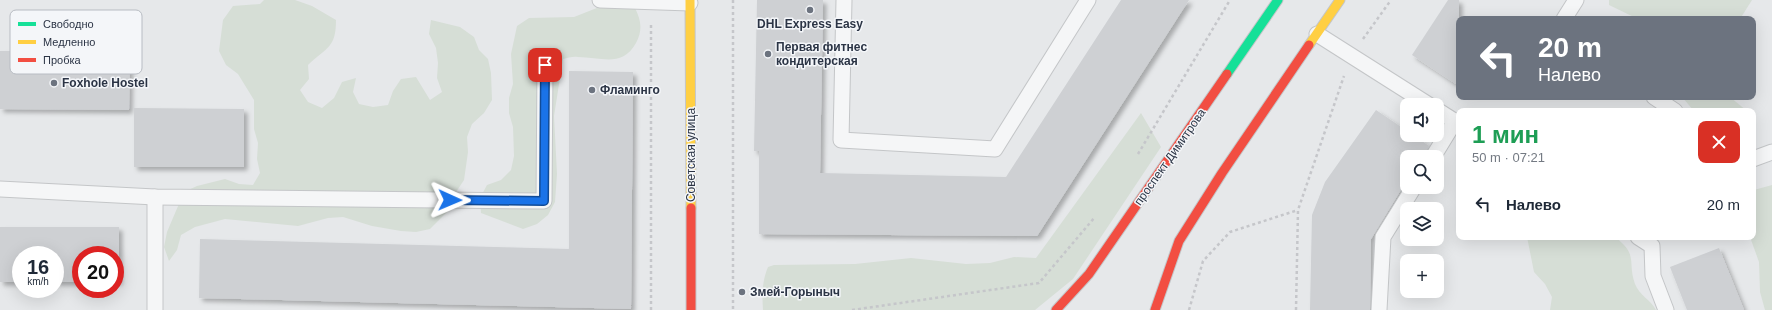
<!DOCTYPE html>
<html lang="ru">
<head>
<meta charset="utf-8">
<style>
  body { margin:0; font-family:Helvetica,sans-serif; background:#f2f2f3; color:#1f2937; height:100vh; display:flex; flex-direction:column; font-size:15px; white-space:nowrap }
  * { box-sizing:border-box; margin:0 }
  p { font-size:13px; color:#747a83 }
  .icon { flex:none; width:22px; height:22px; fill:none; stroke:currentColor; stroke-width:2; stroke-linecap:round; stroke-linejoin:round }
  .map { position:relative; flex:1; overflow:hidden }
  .details { position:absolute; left:1456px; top:108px; width:300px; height:132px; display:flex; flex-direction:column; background:#fff; border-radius:8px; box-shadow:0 4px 16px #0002 }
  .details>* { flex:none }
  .hud { position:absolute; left:1456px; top:16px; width:300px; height:84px; border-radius:8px; box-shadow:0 4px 16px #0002; background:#6c737f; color:#fff; overflow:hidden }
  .tools { position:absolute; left:1400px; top:98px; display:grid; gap:8px }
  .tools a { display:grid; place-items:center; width:44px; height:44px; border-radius:8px; background:#fff; box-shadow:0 4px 16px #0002; font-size:20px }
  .speed { position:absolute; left:12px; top:246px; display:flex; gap:8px; font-size:20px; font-weight:700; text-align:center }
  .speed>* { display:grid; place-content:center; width:52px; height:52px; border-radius:50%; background:#fff; box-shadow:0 4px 16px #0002; line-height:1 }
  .speed small { font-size:10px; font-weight:400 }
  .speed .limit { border:6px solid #d22; background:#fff; color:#111 }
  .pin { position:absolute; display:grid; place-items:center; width:34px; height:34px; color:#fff; margin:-17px; border-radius:8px; box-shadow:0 2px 6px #0006 }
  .me { position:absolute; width:44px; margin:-22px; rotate:91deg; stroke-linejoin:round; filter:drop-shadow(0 0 3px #0008) }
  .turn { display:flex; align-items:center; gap:14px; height:84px; padding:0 16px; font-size:18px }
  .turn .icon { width:52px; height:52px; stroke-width:2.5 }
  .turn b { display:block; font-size:28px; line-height:34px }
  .round { display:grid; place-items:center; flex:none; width:42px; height:42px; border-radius:8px; background:#f2f2f3 }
  .headline { display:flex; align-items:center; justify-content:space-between; height:68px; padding:0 16px }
  h1 { font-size:24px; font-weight:600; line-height:30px; color:#1e9e55 }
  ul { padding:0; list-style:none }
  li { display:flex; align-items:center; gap:12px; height:56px; padding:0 16px }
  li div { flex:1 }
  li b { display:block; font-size:15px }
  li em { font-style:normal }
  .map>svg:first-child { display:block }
  .green { fill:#d6ded6 }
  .building { fill:#ced0d3; filter:url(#shadow) }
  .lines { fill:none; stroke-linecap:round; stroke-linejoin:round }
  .lane-casing { stroke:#c4c6c8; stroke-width:17 }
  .fast-casing { stroke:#c4c6c8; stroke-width:11 }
  .slow-casing { stroke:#c4c6c8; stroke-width:11 }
  .jam-casing { stroke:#c4c6c8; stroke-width:11 }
  .path { stroke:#c5c6ca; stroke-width:2.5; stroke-dasharray:3 3; stroke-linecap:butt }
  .lane { stroke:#f5f6f7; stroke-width:15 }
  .fast { stroke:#16e098; stroke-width:9 }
  .slow { stroke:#ffcf43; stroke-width:9 }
  .jam { stroke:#f24e42; stroke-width:9 }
  .route-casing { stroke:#114b97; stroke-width:10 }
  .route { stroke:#1a73e8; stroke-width:7 }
  .poi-dot { fill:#6c737f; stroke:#f4f6f9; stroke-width:1.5 }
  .labels { text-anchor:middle; stroke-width:3; stroke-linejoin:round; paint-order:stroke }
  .poi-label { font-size:12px; font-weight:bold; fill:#2b3445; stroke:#f4f6f9; text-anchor:start }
  .street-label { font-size:12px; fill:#2b3445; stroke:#f4f6f9 }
  .key { fill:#f4f6f9; stroke:#b8bcc3; stroke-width:1 }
  .key-label { font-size:11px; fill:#2b3445 }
</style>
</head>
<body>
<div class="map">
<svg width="1772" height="310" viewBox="0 0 1772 310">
  <defs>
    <filter id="shadow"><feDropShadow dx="3.5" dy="3.5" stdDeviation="2" flood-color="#0004"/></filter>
  </defs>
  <rect width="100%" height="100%" fill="#e6e8ea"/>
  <g class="green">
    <path d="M264 0H295L312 6 336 20C336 48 327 47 308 65L309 79 300 90 308 102 322 108 334 98 342 82 356 78 353 92 359 104 373 107 388 105 393 91 401 79 416 77 430 100 442 92 437 78 438 63 436 48 429 34 431 20 460 27 474 37 479 50 488 59 491 73 492 100 484 113 472 124 467 137 468 152 464 180 456 192 453 206 430 229 416 232 401 231 372 226 343 217 328 218 298 226 225 219 195 227 181 235 177 250 169 261 164 247 167 232 184 192 197 186 225 179 239 184 253 185 260 173 257 159 258 143 254 129V100L238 74 226 65 219 51 223 20 233 6 260 4Z"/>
    <polygon points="1609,0 1752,0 1740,19 1638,19 1609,5"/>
    <path d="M607 4 635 8C641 20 643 30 636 43 622 68 601 57 578 57 573 56 568 58 563 59L554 116 557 174 555 202 548 215 537 224 523 229 481 213 480 198 487 185 501 180 511 170 514 156 513 127 509 113V98L513 84 511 54 517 26 529 18 574 17Z"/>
    <polygon points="1682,97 1730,97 1747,111 1694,111"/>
    <path d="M1141 113 1161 147 1073 279 1035 310H763C762 295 762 281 768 267L774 265 855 264 911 258 966 264 990 263 1014 257 1036 258Z"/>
    <polygon points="1772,185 1772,310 1765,310 1760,292 1759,262 1750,237 1753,237 1754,190"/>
    <path d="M1527 237H1615C1639 255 1627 262 1635 284 1639 295 1651 300 1656 310H1550L1552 297 1545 284 1534 272Z"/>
  </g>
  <g class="building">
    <polygon points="757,0 823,0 820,173 1006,177 1121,0 1189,0 1037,236 759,234 759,151 754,151"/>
    <polygon points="1448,0 1459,0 1459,86 1412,55"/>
    <polygon points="0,51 130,51 129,110 0,109"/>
    <polygon points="569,71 633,72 631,309 199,298 200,239 569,249"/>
    <polygon points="134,108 244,109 244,167 134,167"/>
    <polygon points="1376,110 1407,131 1407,135 1413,135 1429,146 1424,157 1407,157 1407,180 1371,239 1370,310 1310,310 1312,215 1325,182"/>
    <polygon points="0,227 119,227 119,282 115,282 115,255 81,255 81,282 55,282 55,255 21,255 21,282 0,282"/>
    <polygon points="1719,248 1744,310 1687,310 1670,267"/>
  </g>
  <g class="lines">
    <g class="lane-casing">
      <g id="lane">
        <polyline points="600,0 690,3"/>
        <polyline points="844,0 841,140 995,149 1088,0"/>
        <polyline points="1564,19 1576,0"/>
        <polyline points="1317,34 1429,105"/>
        <polyline points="1654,97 1675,111"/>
        <polyline points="1437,110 1459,124"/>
        <polyline points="1433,157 1455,121"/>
        <polyline points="1753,159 1772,152"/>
        <polyline points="0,189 155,197 544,201 545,65"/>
        <polyline points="155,197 155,310"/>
        <polyline points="1638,237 1652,246 1653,276 1666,310"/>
        <polyline points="1379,310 1383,237 1414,187"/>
      </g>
    </g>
    <g class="fast-casing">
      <polyline id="fast" points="1227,74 1278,0"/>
    </g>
    <g class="slow-casing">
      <g id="slow">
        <polyline points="690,0 691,208"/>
        <polyline points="1309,45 1340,0"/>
      </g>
    </g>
    <g class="jam-casing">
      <g id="jam">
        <polyline points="691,208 691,310"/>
        <polyline points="1056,310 1089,274 1227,74"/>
        <polyline points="1155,310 1179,241 1222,173 1309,45"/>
      </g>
    </g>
    <g class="path">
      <polyline points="733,0 733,310"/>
      <polyline points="1363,39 1391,0"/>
      <polyline points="1138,154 1230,0"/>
      <polyline points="651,310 651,22"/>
      <polyline points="852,310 1039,283 1095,217"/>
      <polyline points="1189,310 1203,261 1230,232 1298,210"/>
      <polyline points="1296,310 1298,210 1344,76"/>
    </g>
    <use href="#lane" class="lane"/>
    <use href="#fast" class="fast"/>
    <use href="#slow" class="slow"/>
    <use href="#jam" class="jam"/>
  </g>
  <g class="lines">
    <g class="route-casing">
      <polyline id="route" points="450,200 544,201 545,65"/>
    </g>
    <use href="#route" class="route"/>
  </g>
  <g class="poi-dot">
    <circle cx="810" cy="10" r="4"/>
    <circle cx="768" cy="54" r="4"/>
    <circle cx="54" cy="83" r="4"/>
    <circle cx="592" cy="90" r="4"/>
    <circle cx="742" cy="292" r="4"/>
  </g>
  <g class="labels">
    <g class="poi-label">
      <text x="810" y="28" text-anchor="middle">DHL Express Easy</text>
      <text x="776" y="51">Первая фитнес<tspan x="776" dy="14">кондитерская</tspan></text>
      <text x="62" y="87">Foxhole Hostel</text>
      <text x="600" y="94">Фламинго</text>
      <text x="750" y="296">Змей-Горыныч</text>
    </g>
    <g class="street-label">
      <text transform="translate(691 155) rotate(-90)" y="4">Советская улица</text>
      <text transform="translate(1170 157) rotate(-55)" y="4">проспект Димитрова</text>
    </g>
  </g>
  <rect x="10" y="10" width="132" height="64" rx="6" class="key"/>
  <rect x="18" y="22" width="18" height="4" fill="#16e098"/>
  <rect x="18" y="40" width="18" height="4" fill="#ffcf43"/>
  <rect x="18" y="58" width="18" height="4" fill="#f24e42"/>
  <g class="key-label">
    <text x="43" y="28">Свободно</text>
    <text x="43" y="46">Медленно</text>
    <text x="43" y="64">Пробка</text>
  </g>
</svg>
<div class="tools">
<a><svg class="icon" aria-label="sound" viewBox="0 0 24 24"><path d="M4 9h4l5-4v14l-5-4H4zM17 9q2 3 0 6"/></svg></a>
<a><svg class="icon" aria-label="search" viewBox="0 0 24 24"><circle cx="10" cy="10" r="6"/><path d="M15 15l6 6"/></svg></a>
<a><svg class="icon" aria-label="layers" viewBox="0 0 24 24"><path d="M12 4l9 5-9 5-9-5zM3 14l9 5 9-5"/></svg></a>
<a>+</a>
</div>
<div class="speed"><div>16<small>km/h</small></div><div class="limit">20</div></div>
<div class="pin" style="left:545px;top:65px;background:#d93025"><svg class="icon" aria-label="arrive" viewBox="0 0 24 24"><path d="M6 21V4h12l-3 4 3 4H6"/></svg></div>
<svg class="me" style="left:450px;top:200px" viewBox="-20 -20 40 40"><path d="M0-17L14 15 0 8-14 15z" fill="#1a73e8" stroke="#fff" stroke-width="4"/></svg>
<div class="hud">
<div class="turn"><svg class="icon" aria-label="left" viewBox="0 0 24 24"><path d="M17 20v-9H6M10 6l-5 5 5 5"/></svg><div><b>20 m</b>Налево</div></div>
</div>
<section class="details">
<div class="headline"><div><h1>1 мин</h1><p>50 m · 07:21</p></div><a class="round" style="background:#d93025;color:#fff"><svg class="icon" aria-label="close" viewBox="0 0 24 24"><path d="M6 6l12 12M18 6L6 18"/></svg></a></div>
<ul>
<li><svg class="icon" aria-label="left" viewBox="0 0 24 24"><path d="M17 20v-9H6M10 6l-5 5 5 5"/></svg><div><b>Налево</b></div><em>20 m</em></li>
</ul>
</section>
</div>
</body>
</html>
